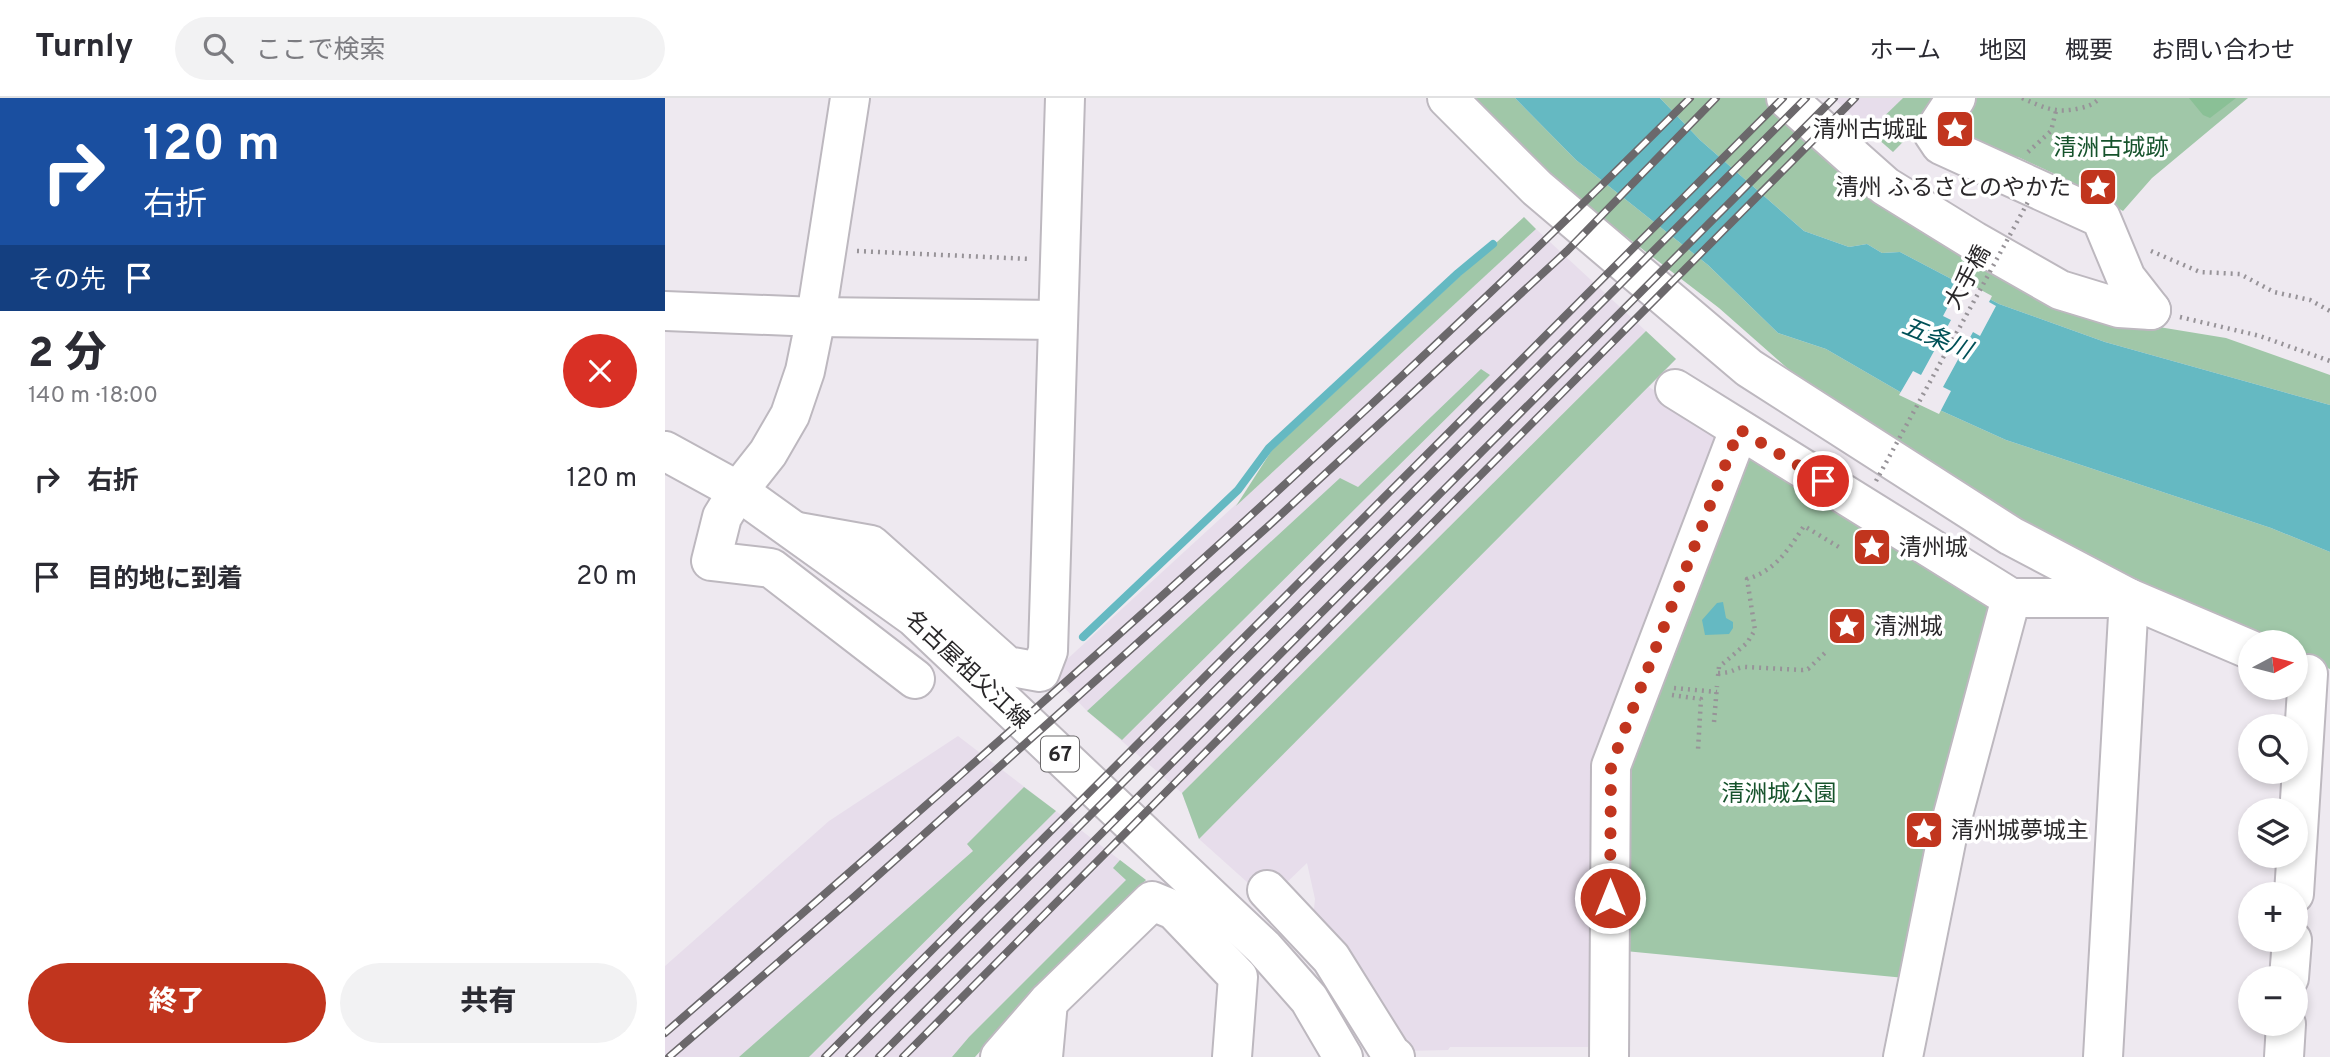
<!DOCTYPE html>
<html lang="ja">
<head>
<meta charset="utf-8">
<style>
  body { margin:0; font-family:Overpass,"Noto Sans JP",sans-serif; background:#f2f2f3; color:#2b2b33; height:100vh; display:flex; flex-direction:column; font-size:26px; white-space:nowrap }
  * { box-sizing:border-box; margin:0 }
  p { font-size:23px; color:#7c7c81 }
  .icon { flex:none; width:38px; height:38px; fill:none; stroke:currentColor; stroke-width:2; stroke-linecap:round; stroke-linejoin:round }
  .map { position:relative; flex:1; overflow:hidden }
  .panel { display:flex; flex-direction:column; background:#fff; width:665px }
  .panel>* { flex:none }
  .banner { background:#1a4fa0; color:#fff; overflow:hidden }
  .needle { width:46px; rotate:83deg }
  .controls { position:absolute; left:1573px; top:532px; display:grid; gap:14px }
  .controls a { display:grid; place-items:center; width:70px; height:70px; border-radius:50%; background:#fff; box-shadow:0 4px 10px #0003; font-size:35px }
  .pin { position:absolute; display:grid; place-items:center; width:60px; height:60px; color:#fff; margin:-30px; border:4px solid #fff; border-radius:50%; box-shadow:0 2px 7px #0007 }
  .me { position:absolute; width:77px; margin:-38px; rotate:0deg; stroke-linejoin:round; filter:drop-shadow(0 0 5px #0008) }
  .turn { display:flex; align-items:center; gap:24px; height:147px; padding:0 28px; font-size:32px }
  .turn .icon { width:91px; height:91px; stroke-width:2.5 }
  .turn b { display:block; font-size:49px; line-height:60px }
  .then { display:flex; align-items:center; height:66px; padding:0 28px; background:#0003; gap:14px; font-size:26px }
  .round { display:grid; place-items:center; flex:none; width:74px; height:74px; border-radius:37px; background:#f2f2f3 }
  .summary { display:flex; align-items:center; justify-content:space-between; height:119px; padding:0 28px }
  h1 { font-size:42px; font-weight:800; line-height:52px }
  .button { display:flex; gap:14px; margin-top:auto; padding:14px 28px }
  .button a { flex:1; height:80px; border-radius:42px; background:#c1351e; color:#fff; font-size:28px; font-weight:800; line-height:80px; text-align:center }
  .button a+a { background:#f2f2f3; color:#2b2b33 }
  ul { padding:0; list-style:none }
  li { display:flex; align-items:center; gap:21px; height:98px; padding:0 28px }
  li div { flex:1 }
  li b { display:block; font-size:26px }
  li em { font-style:normal }
  header { display:flex; align-items:center; gap:42px; box-sizing:border-box; height:98px; padding:0 35px; background:#fff; border-bottom:2px solid #e1e1e2 }
  header strong { font-size:33px }
  nav { display:flex; gap:38px; margin-inline-start:auto; font-size:24px }
  .search { width:490px; height:63px; background:#f2f2f3; display:flex; align-items:center; gap:18px; box-sizing:border-box; padding:0 24px; border-radius:38px; color:#7c7c81; font-size:26px }
  main { display:flex; flex:1; min-height:0 }
  .map>svg:first-child { display:block }
  .built { fill:#e7ddeb }
  .green { fill:#a0c7a8 }
  .forest { fill:#8ac096 }
  .water { fill:#65b9c2 }
  .pier { fill:#eee9f0 }
  .lines { fill:none; stroke-linecap:round; stroke-linejoin:round }
  .stream { stroke:#65b9c2; stroke-width:8 }
  .minor-casing { stroke:#bdb8bf; stroke-width:42 }
  .major-casing { stroke:#bdb8bf; stroke-width:42 }
  .path { stroke:#979398; stroke-width:4.5; stroke-dasharray:2 5; stroke-linecap:butt }
  .minor { stroke:#fff; stroke-width:38 }
  .major { stroke:#fff; stroke-width:38 }
  .rail-casing { stroke:#6b686b; stroke-width:8 }
  .rail { stroke:#fff; stroke-width:5; stroke-dasharray:16; stroke-linecap:butt }
  .path-bridge { stroke:#979398; stroke-width:4.5; stroke-dasharray:2 5; stroke-linecap:butt }
  .route { stroke:#c1351e; stroke-width:12; stroke-dasharray:0 21.6 }
  .labels { text-anchor:middle; stroke-width:7; stroke-linejoin:round; paint-order:stroke }
  .shield { fill:#fff; stroke:#6a686a; stroke-width:2 }
  .shield-label { font-size:21px; font-weight:bold; fill:#2a282a }
  .poi-label { font-size:23px; fill:#2a282a; stroke:#fff; text-anchor:start }
  .park-label { font-size:23px; fill:#16532c; stroke:#fff }
  .street-label { font-size:23px; fill:#2a282a; stroke:#fff }
  .water-label { font-size:24px; font-style:italic; fill:#005057; stroke:#fff }
</style>
</head>
<body>
<header>
<strong>Turnly</strong>
<div class="search"><svg class="icon" aria-label="search" viewBox="0 0 24 24"><circle cx="10" cy="10" r="6"/><path d="M15 15l6 6"/></svg>ここで検索</div>
<nav><a>ホーム</a><a>地図</a><a>概要</a><a>お問い合わせ</a></nav>
</header>
<main>
<section class="panel">
<div class="banner">
<div class="turn"><svg class="icon" aria-label="right" viewBox="0 0 24 24"><path d="M7 20v-9h11M14 6l5 5-5 5"/></svg><div><b>120 m</b>右折</div></div>
<div class="then">その先<svg class="icon" aria-label="arrive" viewBox="0 0 24 24"><path d="M6 21V4h12l-3 4 3 4H6"/></svg></div>
</div>
<div class="summary"><div><h1>2 分</h1><p>140 m · 18:00</p></div><a class="round" style="background:#d93025;color:#fff"><svg class="icon" aria-label="close" viewBox="0 0 24 24"><path d="M6 6l12 12M18 6L6 18"/></svg></a></div>
<ul>
<li><svg class="icon" aria-label="right" viewBox="0 0 24 24"><path d="M7 20v-9h11M14 6l5 5-5 5"/></svg><div><b>右折</b></div><em>120 m</em></li>
<li><svg class="icon" aria-label="arrive" viewBox="0 0 24 24"><path d="M6 21V4h12l-3 4 3 4H6"/></svg><div><b>目的地に到着</b></div><em>20 m</em></li>
</ul>
<div class="button"><a>終了</a><a>共有</a></div>
</section>
<div class="map">
<svg width="1665" height="959" viewBox="0 0 1665 959">
  <rect width="100%" height="100%" fill="#eee9f0"/>
  <g class="built">
    <polygon points="1168,0 1281,0 1228,54"/>
    <polygon points="871,131 1011,261 984,289 1056,335 933,940 924,949 785,949 783,952 741,953 648,820 650,801 642,765 619,787 592,793 534,741 517,695 422,613 386,576"/>
    <polygon points="293,638 481,782 370,892 310,959 0,959 0,868 164,723"/>
  </g>
  <g class="green">
    <polygon points="800,0 850,0 911,62 1043,167 1113,235 1161,251 1237,295 1341,342 1606,430 1665,454 1665,571 1631,558 1631,544 1598,544 1414,461 1146,291 1054,210 859,60"/>
    <polygon points="995,0 1111,0 1399,206 1500,230 1561,240 1665,277 1665,307 1440,244 1334,206 1235,154 1217,155 1202,146 1184,149 1139,133 1035,42"/>
    <polygon points="1238,0 1281,0 1228,54 1204,33"/>
    <polygon points="1307,0 1583,0 1487,80 1458,113 1405,83 1353,59 1309,56 1284,36"/>
    <polygon points="859,119 871,131 571,408 607,352"/>
    <polygon points="981,233 1011,261 534,741 517,695"/>
    <polygon points="816,271 825,277 457,642 422,613 675,380 693,389"/>
    <polygon points="1092,355 1326,495 1328,517 1269,710 1240,880 960,853 958,665 1076,359"/>
    <polygon points="359,689 391,713 144,959 74,959 308,753 302,746"/>
    <polygon points="455,762 481,782 370,892 310,959 287,959 304,939 461,782 448,770"/>
  </g>
  <polygon class="forest" points="1524,0 1571,0 1545,20 1538,17"/>
  <g class="water">
    <polygon points="850,0 995,0 1035,42 1139,133 1184,149 1202,146 1217,155 1235,154 1334,206 1440,244 1665,307 1665,454 1606,430 1341,342 1237,295 1161,251 1113,235 1043,167 911,62"/>
    <polygon points="1058,504 1061,520 1068,524 1068,530 1064,536 1040,537 1037,522 1052,505"/>
  </g>
  <polygon class="pier" points="1305,186 1327,198 1324,204 1331,208 1315,238 1308,234 1278,289 1286,293 1274,316 1234,297 1248,273 1256,277 1286,222 1278,218 1294,188 1302,192"/>
  <g class="lines">
    <polyline class="stream" points="418,539 573,392 604,350 793,175 828,146"/>
    <g class="minor-casing">
      <g id="minor">
        <polyline points="185,0 151,219 140,273 125,317 103,355 73,393 57,419 46,463 106,470 250,581"/>
        <polyline points="782,0 872,90 1084,270 1346,438 1464,500 1586,552"/>
        <polyline points="1121,0 1220,88 1309,143 1395,192 1454,210 1486,212"/>
        <polyline points="1291,0 1268,35 1276,47 1436,120 1461,180 1486,212"/>
        <polyline points="0,213 151,219 392,222"/>
        <polyline points="1010,291 1346,500 1455,500"/>
        <polyline points="133,434 206,447 342,568 375,574 383,553 400,0"/>
        <polyline points="602,792 666,860 726,956 730,959"/>
        <polyline points="1629,796 1643,576"/>
        <polyline points="1624,880 1627,842"/>
        <polyline points="335,959 383,904 487,803 509,812 573,879 567,959"/>
        <polyline points="378,959 383,904"/>
        <polyline points="944,959 946,668 1074,332"/>
        <polyline points="1238,959 1282,739 1346,500"/>
        <polyline points="1438,959 1464,500"/>
        <polyline points="1619,959 1621,926"/>
      </g>
    </g>
    <g class="major-casing">
      <polyline id="major" points="0,353 73,393 249,519 599,850 644,901 678,959"/>
    </g>
    <g class="path">
      <path d="M1357 0C1380 10 1390 16 1416 10 1424 8 1429 6 1435 0"/>
      <polyline points="1363,54 1386,33 1391,13"/>
      <polyline points="192,153 365,161"/>
      <polyline points="1486,153 1535,174 1575,176 1609,194 1645,202 1665,213"/>
      <polyline points="1515,219 1595,238 1665,263"/>
      <path d="M1053 575C1070 575 1068 570 1080 569L1138 572 1143 571 1162 553"/>
      <path d="M1053 578 1054 569 1082 545 1090 532 1082 481C1110 473 1124 451 1139 428L1177 451"/>
      <polyline points="1009,590 1052,594"/>
      <polyline points="1007,597 1036,601 1033,652"/>
      <polyline points="1049,624 1052,588"/>
    </g>
    <use href="#minor" class="minor"/>
    <use href="#major" class="major"/>
    <g class="rail-casing">
      <g id="rail">
        <path d="M0 935C349 632 698 327 1025 0"/>
        <polyline points="4,959 190,798 609,423 902,153 1051,0"/>
        <polyline points="160,959 1118,0"/>
        <polyline points="184,959 1141,0"/>
        <polyline points="214,959 1169,0"/>
        <polyline points="238,959 1190,0"/>
      </g>
    </g>
    <use href="#rail" class="rail"/>
    <polyline class="path-bridge" points="1211,383 1364,102"/>
  </g>
  <g class="lines">
    <polyline class="route" points="945,800 946,668 1074,331 1158,383"/>
  </g>
  <defs>
    <g id="sight-square" transform="scale(2.0125)"><rect x="-9" y="-9" width="18" height="18" rx="4" fill="#c1351e" stroke="#fff"/><path d="M0-6L1.8-2.2L6-1.7L2.9 1.2L3.7 5.4L0 3.3L-3.7 5.4L-2.9 1.2L-6-1.7L-1.8-2.2Z" fill="#fff"/></g>
  </defs>
  <g fill-rule="evenodd">
    <use href="#sight-square" x="1290" y="31"/>
    <use href="#sight-square" x="1433" y="89"/>
    <use href="#sight-square" x="1207" y="449"/>
    <use href="#sight-square" x="1182" y="528"/>
    <use href="#sight-square" x="1259" y="732"/>
  </g>
  <g class="labels">
    <rect class="shield" x="376" y="638.5" width="38" height="35" rx="5"/>
    <g class="shield-label">
      <text x="395" y="663">67</text>
    </g>
    <g class="poi-label">
      <text x="1263" y="39" text-anchor="end">清州古城趾</text>
      <text x="1406" y="97" text-anchor="end">清州 ふるさとのやかた</text>
      <text x="1234" y="457">清州城</text>
      <text x="1209" y="536">清洲城</text>
      <text x="1286" y="740">清州城夢城主</text>
    </g>
    <g class="park-label">
      <text x="1446" y="57">清洲古城跡</text>
      <text x="1114" y="703">清洲城公園</text>
    </g>
    <g class="street-label">
      <text transform="translate(1302 179) rotate(-61)" y="8">大手橋</text>
      <text transform="translate(303 571) rotate(43)" y="8">名古屋祖父江線</text>
    </g>
    <g class="water-label">
      <text transform="translate(1272 240) rotate(22)" y="8">五条川</text>
    </g>
  </g>
</svg>
<div class="controls">
<a><svg class="needle" viewBox="-14 -14 28 28"><path d="M0-13l5 13h-10z" fill="#e53935"/><path d="M0 13l5-13h-10z" fill="#7c7c81"/></svg></a>
<a><svg class="icon" aria-label="search" viewBox="0 0 24 24"><circle cx="10" cy="10" r="6"/><path d="M15 15l6 6"/></svg></a>
<a><svg class="icon" aria-label="layers" viewBox="0 0 24 24"><path d="M12 4l9 5-9 5-9-5zM3 14l9 5 9-5"/></svg></a>
<a>+</a>
<a>−</a>
</div>
<div class="pin" style="left:1158px;top:383px;background:#d93025"><svg class="icon" aria-label="arrive" viewBox="0 0 24 24"><path d="M6 21V4h12l-3 4 3 4H6"/></svg></div>
<svg class="me" style="left:945px;top:800px" viewBox="-20 -20 40 40"><circle r="17" fill="#c1351e" stroke="#fff" stroke-width="3"/><path d="M0-11L8 9 0 5-8 9z" fill="#fff"/></svg>
</div>
</main>
</body>
</html>
